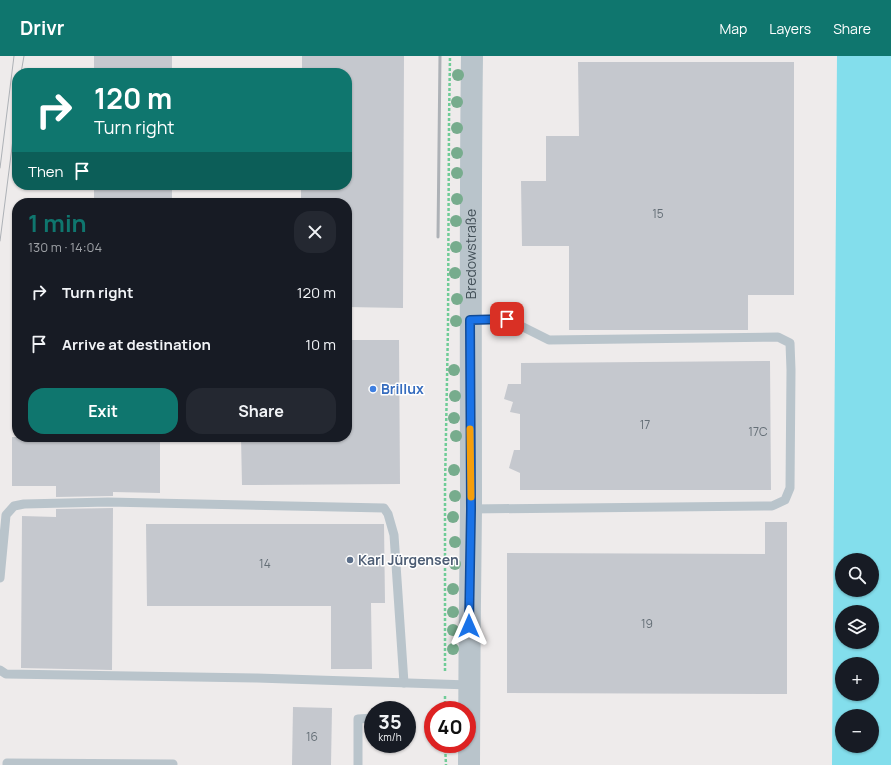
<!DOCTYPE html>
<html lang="en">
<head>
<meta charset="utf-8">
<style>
  body { margin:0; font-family:Manrope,sans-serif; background:#242831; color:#f1f3f6; height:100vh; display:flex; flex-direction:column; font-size:15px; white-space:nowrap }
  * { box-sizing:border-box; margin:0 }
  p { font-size:13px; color:#9ea1a6 }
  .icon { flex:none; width:22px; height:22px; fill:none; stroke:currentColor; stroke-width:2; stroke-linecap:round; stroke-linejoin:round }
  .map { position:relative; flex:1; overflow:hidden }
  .sheet { position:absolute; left:12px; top:142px; width:340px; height:244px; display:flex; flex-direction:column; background:#171b24; border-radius:16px; box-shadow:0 1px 3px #0004 }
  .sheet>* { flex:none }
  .banner { position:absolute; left:12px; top:12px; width:340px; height:122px; border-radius:16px; box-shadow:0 1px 3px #0004; background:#0f766e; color:#fff; overflow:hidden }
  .buttons { position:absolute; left:835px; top:497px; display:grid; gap:8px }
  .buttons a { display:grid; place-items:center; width:44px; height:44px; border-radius:50%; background:#171b24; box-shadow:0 1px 3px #0004; font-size:20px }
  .speed { position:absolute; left:364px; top:645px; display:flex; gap:8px; font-size:20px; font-weight:700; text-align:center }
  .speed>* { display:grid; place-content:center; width:52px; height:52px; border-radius:50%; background:#171b24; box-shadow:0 1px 3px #0004; line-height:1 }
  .speed small { font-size:10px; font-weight:400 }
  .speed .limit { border:6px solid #d22; background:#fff; color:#111 }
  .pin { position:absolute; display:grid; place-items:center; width:34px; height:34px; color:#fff; margin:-17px; border-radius:8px; box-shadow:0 2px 6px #0006 }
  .me { position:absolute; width:44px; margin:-22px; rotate:0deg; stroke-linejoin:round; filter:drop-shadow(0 0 3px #0008) }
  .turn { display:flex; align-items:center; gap:14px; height:84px; padding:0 16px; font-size:18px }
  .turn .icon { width:52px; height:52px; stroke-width:2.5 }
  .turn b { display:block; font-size:28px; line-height:34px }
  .then { display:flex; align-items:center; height:38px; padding:0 16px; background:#0003; gap:8px; font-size:15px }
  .round { display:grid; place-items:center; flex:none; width:42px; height:42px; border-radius:16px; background:#242831 }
  .headline { display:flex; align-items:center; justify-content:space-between; height:68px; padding:0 16px }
  h1 { font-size:24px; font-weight:700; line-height:30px; color:#0f766e }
  .cta { display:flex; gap:8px; margin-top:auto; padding:8px 16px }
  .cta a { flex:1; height:46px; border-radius:16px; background:#0f766e; color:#fff; font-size:16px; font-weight:700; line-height:46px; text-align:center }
  .cta a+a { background:#242831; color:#f1f3f6 }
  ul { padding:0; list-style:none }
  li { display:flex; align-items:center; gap:12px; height:52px; padding:0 16px }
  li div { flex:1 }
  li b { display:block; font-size:15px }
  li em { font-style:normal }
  header { display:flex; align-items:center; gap:24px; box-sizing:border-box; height:56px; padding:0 20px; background:#0f766e; color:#fff }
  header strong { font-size:19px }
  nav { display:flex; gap:22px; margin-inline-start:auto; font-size:14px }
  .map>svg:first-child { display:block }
  .water { fill:#83deec; fill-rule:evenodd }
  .building { fill:#c5c8ce }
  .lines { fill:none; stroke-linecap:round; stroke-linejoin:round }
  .path { stroke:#6fcc97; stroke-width:2.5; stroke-dasharray:3 2; stroke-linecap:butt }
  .service { stroke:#b9c4cb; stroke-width:9 }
  .tertiary { stroke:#b9c4cb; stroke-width:22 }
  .tram { stroke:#adb1b6; stroke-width:1 }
  .rail { stroke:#adb1b6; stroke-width:3 }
  .tree { fill:#77ac8d }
  .route-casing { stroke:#114b97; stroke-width:10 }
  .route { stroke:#1a73e8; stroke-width:7 }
  .slow { stroke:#f59e0b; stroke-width:7 }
  .shop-dot { fill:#3f7fe0; stroke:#fff; stroke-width:1.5 }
  .service-dot { fill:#5c6f8a; stroke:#fff; stroke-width:1.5 }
  .labels { text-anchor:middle; stroke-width:3; stroke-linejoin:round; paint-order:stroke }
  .number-label { font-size:12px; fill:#646e76 }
  .street-label { font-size:14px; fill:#435058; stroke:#fff }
  .shop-label { font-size:14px; font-weight:bold; fill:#366cbe; stroke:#fff; text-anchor:start }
  .service-label { font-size:14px; font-weight:bold; fill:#4e5e75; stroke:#fff; text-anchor:start }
</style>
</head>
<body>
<header>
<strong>Drivr</strong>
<nav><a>Map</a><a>Layers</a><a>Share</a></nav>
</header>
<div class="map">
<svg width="891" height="709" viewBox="0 0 891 709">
  <rect width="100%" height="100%" fill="#eeebeb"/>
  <path class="water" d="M837 0H891V709H832ZM842 504H872V534H842ZM842 556H872V586H842ZM842 608H872V638H842ZM842 660H872V690H842Z"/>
  <g class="building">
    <rect x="94" y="0" width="78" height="17"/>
    <polygon points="302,0 404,0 403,252 347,251 347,147 301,147 301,129 347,129 347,17 302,17"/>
    <polygon points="578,6 794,6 794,239 748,239 748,274 569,274 569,190 522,190 521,125 546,125 546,80 579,80"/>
    <rect x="94" y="129" width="78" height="18"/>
    <polygon points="347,284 399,284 400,428 242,429 241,381 347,381"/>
    <polygon points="770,305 771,434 520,434 520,417 509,412 514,394 520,394 520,358 510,356 513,346 504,343 508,328 521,328 521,307"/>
    <polygon points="12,381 160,381 160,437 113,436 113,440 56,441 56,430 12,430"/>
    <polygon points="113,452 112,614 21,612 22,460 56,461 56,453"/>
    <polygon points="765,466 787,466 787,638 507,637 507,497 765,498"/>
    <polygon points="146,468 384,468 385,547 371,547 372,613 331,613 331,550 147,550"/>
    <polygon points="293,651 332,652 331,709 292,709"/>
  </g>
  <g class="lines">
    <g class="path">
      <polyline points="445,615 445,431 448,270 449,65 450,0"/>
      <polyline points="445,640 445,654"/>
      <polyline points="445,688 446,709"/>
    </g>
    <g class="service">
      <polyline points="470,264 507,263 549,284 778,281 790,287 791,314 790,432 785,444 772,450 471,453"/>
      <polyline points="0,522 6,459 14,450 24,448 108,446 384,452 388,458 394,479 404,627"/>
      <polyline points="0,614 6,618 257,622 469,629"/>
      <polyline points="7,709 7,707 173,708"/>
      <polyline points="358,709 358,663 373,662"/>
    </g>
    <path class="tertiary" id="s1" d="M469 709C469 623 470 538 471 452 471 302 470 151 472 0"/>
    <g class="tram">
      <polyline points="21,17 24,0"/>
      <polyline points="0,112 14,0"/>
      <polyline points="0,185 17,52"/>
    </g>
    <polyline class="rail" points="438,181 440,0"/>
  </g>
  <g class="tree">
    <circle cx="458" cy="19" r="6"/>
    <circle cx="457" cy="46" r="6"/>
    <circle cx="457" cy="72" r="6"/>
    <circle cx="457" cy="97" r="6"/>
    <circle cx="457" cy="117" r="6"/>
    <circle cx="457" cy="143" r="6"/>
    <circle cx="456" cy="165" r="6"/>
    <circle cx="456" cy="191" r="6"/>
    <circle cx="455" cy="217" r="6"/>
    <circle cx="457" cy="243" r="6"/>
    <circle cx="456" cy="265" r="6"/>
    <circle cx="454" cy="314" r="6"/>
    <circle cx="455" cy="340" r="6"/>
    <circle cx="454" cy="362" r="6"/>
    <circle cx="456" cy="380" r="6"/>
    <circle cx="454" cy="414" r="6"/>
    <circle cx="455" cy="440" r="6"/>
    <circle cx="453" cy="461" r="6"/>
    <circle cx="455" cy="486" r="6"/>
    <circle cx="455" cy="508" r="6"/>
    <circle cx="453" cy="533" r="6"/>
    <circle cx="453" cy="556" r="6"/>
    <circle cx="453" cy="574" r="6"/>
    <circle cx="453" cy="593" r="6"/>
  </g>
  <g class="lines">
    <g class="route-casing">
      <polyline id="route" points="469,570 471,453 470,264 507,263"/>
    </g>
    <use href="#route" class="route"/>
    <polyline class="slow" points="470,373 471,441"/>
  </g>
  <circle class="shop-dot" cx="373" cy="333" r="4"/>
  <circle class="service-dot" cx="350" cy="504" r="4"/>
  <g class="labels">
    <g class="number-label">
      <text x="658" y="162">15</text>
      <text x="645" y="373">17</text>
      <text x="758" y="380">17C</text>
      <text x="265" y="512">14</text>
      <text x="647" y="572">19</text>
      <text x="312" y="685">16</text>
    </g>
    <g class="street-label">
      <text dy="5" stroke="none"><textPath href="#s1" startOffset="511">Bredowstraße</textPath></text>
    </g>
    <g class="shop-label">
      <text x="381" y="338">Brillux</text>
    </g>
    <g class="service-label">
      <text x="358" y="509">Karl Jürgensen</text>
    </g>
  </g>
</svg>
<div class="buttons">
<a><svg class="icon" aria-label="search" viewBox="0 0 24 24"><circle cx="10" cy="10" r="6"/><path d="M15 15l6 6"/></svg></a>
<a><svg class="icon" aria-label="layers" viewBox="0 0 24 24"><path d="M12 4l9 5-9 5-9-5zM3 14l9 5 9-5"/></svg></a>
<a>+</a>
<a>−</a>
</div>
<div class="speed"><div>35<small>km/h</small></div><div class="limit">40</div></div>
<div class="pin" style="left:507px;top:263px;background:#d93025"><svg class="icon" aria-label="arrive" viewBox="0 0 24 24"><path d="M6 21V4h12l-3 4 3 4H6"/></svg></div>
<svg class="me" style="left:469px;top:570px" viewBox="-20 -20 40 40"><path d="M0-17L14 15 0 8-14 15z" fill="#1a73e8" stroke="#fff" stroke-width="4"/></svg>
<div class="banner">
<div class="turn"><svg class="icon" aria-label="right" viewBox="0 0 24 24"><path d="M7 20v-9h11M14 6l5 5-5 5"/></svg><div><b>120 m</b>Turn right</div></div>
<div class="then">Then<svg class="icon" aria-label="arrive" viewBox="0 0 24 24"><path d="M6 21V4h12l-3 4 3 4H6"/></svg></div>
</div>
<section class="sheet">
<div class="headline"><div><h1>1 min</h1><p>130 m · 14:04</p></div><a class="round"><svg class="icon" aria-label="close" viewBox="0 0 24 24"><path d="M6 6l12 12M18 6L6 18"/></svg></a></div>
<ul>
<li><svg class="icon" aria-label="right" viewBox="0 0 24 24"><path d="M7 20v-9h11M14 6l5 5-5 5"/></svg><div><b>Turn right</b></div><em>120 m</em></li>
<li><svg class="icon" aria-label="arrive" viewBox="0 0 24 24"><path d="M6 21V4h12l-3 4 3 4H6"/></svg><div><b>Arrive at destination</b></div><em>10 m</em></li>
</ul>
<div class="cta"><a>Exit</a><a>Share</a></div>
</section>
</div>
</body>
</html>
